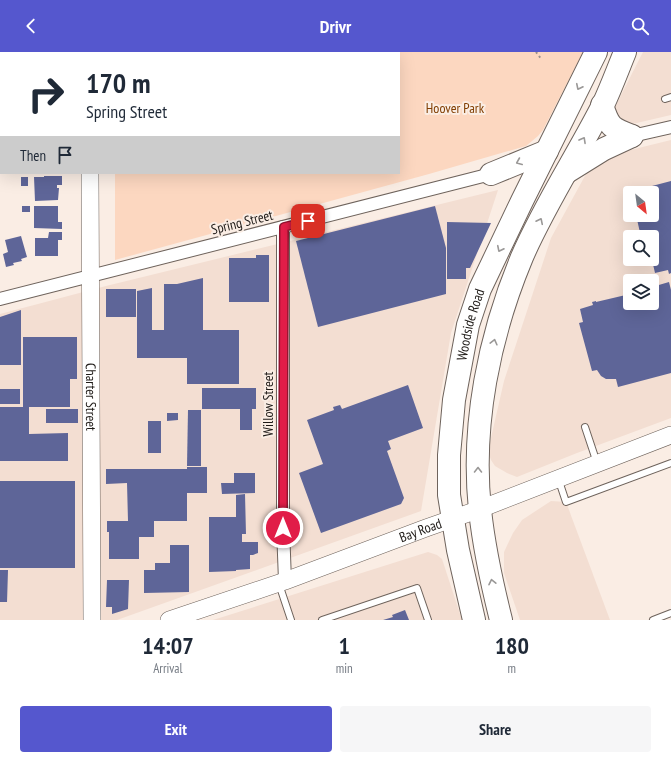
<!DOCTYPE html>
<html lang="en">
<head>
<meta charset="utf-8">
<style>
  body { margin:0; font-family:"PT Sans Narrow",sans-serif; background:#f6f6f7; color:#1f2937; height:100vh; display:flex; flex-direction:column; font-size:15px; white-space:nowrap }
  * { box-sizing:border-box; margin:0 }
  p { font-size:13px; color:#747a83 }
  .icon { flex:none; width:22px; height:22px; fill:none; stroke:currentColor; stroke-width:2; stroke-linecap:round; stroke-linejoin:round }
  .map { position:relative; height:568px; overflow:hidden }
  .sheet { display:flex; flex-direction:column; background:#fff; flex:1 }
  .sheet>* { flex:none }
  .hud { position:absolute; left:0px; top:0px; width:400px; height:122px; box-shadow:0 4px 16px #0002; background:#fff; color:#1f2937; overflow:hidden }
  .needle { width:26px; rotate:151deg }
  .tools { position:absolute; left:623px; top:134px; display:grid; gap:8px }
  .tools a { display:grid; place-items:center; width:36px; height:36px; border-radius:4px; background:#fff; box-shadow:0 4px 16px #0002; font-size:20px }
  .pin { position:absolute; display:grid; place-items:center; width:34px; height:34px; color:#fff; margin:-17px; border-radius:8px; box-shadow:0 2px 6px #0006 }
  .me { position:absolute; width:44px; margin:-22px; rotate:0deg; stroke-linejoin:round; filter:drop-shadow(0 0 3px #0008) }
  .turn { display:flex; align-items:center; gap:14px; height:84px; padding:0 20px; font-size:18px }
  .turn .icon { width:52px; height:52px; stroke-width:2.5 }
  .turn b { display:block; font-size:28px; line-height:34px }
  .then { display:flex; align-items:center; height:38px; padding:0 20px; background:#0003; gap:8px; font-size:15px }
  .eta { display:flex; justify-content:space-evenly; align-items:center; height:68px; text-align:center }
  .eta b { font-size:24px; font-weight:700; line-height:28px }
  .primary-button { display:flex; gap:8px; margin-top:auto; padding:8px 20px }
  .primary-button a { flex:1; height:46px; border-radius:4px; background:#5557ce; color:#fff; font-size:16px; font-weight:700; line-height:46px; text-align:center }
  .primary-button a+a { background:#f6f6f7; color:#1f2937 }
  header { display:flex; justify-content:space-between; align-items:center; height:52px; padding:0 20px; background:#5557ce; color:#fff; font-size:18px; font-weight:700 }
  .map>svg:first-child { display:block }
  .built { fill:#f3ded2; fill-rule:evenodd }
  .green { fill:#fcd7c0 }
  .building { fill:#5e6598 }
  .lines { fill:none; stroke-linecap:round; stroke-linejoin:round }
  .lane-casing { stroke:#6e635c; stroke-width:8 }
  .street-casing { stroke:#6e635c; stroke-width:14 }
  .secondary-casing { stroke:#6e635c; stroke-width:18 }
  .highway-casing { stroke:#6e635c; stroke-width:24 }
  .path { stroke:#99908a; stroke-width:2; stroke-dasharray:2 3; stroke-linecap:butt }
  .lane { stroke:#fff; stroke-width:6 }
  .street { stroke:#fff; stroke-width:12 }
  .secondary { stroke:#fff; stroke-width:17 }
  .highway { stroke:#fff; stroke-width:22 }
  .oneway { stroke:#9a9897 }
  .route-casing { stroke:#92132f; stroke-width:10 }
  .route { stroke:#e11d48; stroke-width:7 }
  .labels { text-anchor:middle; stroke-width:4; stroke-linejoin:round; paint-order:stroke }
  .park-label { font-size:14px; fill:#813e02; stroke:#faede4 }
  .street-label { font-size:14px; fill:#1e1a17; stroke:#faede4 }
</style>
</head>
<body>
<header><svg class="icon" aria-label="back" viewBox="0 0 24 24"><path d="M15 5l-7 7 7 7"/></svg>Drivr<svg class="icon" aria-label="search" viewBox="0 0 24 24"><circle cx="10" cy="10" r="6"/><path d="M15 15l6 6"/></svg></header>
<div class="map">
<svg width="671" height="568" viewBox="0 0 671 568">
  <rect width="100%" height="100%" fill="#faede4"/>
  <g class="built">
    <polygon points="643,0 671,0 671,63 628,73 623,72 613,59"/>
    <path d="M671 88V366L577 401 517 425 507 421 495 414 491 408 488 399 504 329 551 186 592 111 610 103ZM630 141H652V163H630ZM630 185H652V207H630ZM630 229H652V251H630Z"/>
    <polygon points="498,138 451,281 421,459 117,568 0,568 0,262 106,234"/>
    <polygon points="551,449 566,450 610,568 520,568 504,521 504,500 513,481 522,468"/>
    <polygon points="428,500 437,503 442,507 462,568 213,568"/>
  </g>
  <polygon class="green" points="114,0 583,0 543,78 538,84 526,94 429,122 115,208 115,121 399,121 399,1"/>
  <g class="building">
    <polygon points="44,124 62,124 62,133 57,133 57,136 59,136 58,148 35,149 34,125 44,125"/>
    <rect x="21" y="125" width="7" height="9"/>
    <polygon points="671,129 671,221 669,222 668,218 655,221 652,208 648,209 647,207 652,207 652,185 641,185 636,163 652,163 652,142 653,141 652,134"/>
    <rect x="22" y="154" width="8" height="6"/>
    <polygon points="34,154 58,154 58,170 62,170 62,177 34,176"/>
    <polygon points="435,154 446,196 446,242 318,275 296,189"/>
    <polygon points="447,170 491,171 470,216 466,216 466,227 447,227"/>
    <polygon points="49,180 62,180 62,188 58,188 58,204 35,204 35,186 48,186"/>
    <polygon points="21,184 27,205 21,207 22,209 13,211 14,213 6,215 3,202 8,200 5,188"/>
    <polygon points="256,203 269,203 269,250 229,250 229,206 256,206"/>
    <polygon points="203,226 203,278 239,278 239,332 187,332 187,306 137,306 137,239 152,236 152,278 164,278 164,232 177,232"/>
    <polygon points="669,230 671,238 671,321 618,335 616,327 606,327 601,324 597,318 592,319 579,271 583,270 580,257 593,253 592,250 596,249 596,250 630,242 630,251 652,251 652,235"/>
    <rect x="106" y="237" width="30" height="28"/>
    <polygon points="21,258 21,313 0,313 0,265"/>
    <polygon points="23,285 77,285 77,327 70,327 70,355 29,355 29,382 68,381 68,409 0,409 0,355 23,355"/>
    <polygon points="408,333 423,376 388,389 391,397 387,399 404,446 401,452 321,481 299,421 323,412 307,368 334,358 333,355 340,353 342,357"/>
    <polygon points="202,336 256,336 256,357 252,357 252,378 240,378 240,357 202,357"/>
    <rect x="0" y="337" width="20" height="15"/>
    <rect x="46" y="357" width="32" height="14"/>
    <polygon points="188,358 201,358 201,414 187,414"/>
    <polygon points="167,361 178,361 178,368 167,369"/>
    <rect x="148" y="369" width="13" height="32"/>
    <polygon points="187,415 207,415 207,441 187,441 187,469 154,469 154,485 139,485 139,507 109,507 109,480 107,480 107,469 128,469 127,431 106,432 106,417 187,417"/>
    <polygon points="234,421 255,421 255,441 222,442 221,431 234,431"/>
    <rect x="0" y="429" width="75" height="87"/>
    <polygon points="245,442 246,482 242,482 242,490 258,490 258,501 253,503 250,503 250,517 236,518 236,519 209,520 209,465 236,465 236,443"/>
    <polygon points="170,493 189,493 189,540 144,541 144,518 155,518 155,511 170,511"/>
    <polygon points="0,518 8,518 7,550 0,550"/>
    <polygon points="107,528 129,528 128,557 112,562 112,555 106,555"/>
    <polygon points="405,558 409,568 383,568 393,565 392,563"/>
  </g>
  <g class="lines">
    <g class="lane-casing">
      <g id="lane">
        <polyline points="665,47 671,45"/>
        <polyline points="585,375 597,411"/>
        <polyline points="559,429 566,450 671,411"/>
        <polyline points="279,532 291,568"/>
        <polyline points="322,568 417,536 428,568"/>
        <polyline points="653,568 671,561"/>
      </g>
    </g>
    <g class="street-casing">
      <g id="street">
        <polyline points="632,84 671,75"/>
        <polyline points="283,175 283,476 285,529"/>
        <polyline points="0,247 491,122"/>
      </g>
    </g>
    <g class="secondary-casing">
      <g id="secondary">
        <polyline points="90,1 90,0"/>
        <path id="s1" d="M90 121 92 568"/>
        <path id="s2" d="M169 568 285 529 426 476 480 457 671 383"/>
      </g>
    </g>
    <g class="highway-casing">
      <g id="highway">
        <path d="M602 53C609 75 611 76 632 84"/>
        <polyline points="567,120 604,97 632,84"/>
        <polyline points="491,122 547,99"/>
        <path id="s3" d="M474 568 458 498 449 443V403L454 348 468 273 480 237 522 149 596 0"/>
        <path d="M501 568C492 532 484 496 480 458 471 373 489 284 522 205 545 152 577 104 603 53 611 36 618 17 625 0"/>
      </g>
    </g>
    <g class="path">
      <polyline points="536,0 542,8"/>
      <polyline points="395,1 398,0"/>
    </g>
    <use href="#lane" class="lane"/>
    <use href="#street" class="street"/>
    <use href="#secondary" class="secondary"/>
    <use href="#highway" class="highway"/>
  </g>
  <defs><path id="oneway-chevron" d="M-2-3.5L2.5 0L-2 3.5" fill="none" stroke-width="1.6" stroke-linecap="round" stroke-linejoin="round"/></defs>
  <g class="oneway">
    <use href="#oneway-chevron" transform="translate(579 35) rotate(116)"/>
    <use href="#oneway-chevron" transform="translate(583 88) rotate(-61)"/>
    <use href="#oneway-chevron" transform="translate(519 110) rotate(157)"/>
    <use href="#oneway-chevron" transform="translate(540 169) rotate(-64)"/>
    <use href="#oneway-chevron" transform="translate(500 197) rotate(116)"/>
    <use href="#oneway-chevron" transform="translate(494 290) rotate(-76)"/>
    <use href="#oneway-chevron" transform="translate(478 418) rotate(-90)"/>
    <use href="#oneway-chevron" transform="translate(492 530) rotate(-102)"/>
  </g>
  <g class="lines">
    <g class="route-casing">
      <polyline id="route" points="283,476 284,175 308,169"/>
    </g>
    <use href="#route" class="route"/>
  </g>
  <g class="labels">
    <g class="park-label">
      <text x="455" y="61">Hoover Park</text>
    </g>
    <g class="street-label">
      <text transform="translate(242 170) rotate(-14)" y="5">Spring Street</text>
      <text dy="5" stroke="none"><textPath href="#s3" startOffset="300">Woodside Road</textPath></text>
      <text dy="5" stroke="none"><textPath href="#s1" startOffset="224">Charter Street</textPath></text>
      <text transform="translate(268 352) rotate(-90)" y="5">Willow Street</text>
      <text dy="5" stroke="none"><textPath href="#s2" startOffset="267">Bay Road</textPath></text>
    </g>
  </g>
</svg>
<div class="tools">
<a><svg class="needle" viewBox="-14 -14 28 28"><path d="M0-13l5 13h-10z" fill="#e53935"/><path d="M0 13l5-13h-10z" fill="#747a83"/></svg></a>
<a><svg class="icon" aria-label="search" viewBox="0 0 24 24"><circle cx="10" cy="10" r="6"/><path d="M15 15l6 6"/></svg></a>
<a><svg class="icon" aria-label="layers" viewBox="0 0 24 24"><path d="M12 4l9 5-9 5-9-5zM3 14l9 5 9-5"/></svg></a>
</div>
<div class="pin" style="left:308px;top:169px;background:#d93025"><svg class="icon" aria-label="arrive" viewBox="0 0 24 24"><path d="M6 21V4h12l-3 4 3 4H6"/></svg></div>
<svg class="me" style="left:283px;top:476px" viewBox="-20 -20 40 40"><circle r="17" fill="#e11d48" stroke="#fff" stroke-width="3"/><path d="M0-11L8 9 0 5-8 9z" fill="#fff"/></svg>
<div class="hud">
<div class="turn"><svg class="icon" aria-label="right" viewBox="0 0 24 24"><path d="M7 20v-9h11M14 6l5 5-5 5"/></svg><div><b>170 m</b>Spring Street</div></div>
<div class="then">Then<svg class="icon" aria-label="arrive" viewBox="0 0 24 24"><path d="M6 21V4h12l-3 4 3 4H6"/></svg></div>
</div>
</div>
<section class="sheet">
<div class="eta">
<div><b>14:07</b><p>Arrival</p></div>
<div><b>1</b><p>min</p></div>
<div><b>180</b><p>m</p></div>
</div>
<div class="primary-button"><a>Exit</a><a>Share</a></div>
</section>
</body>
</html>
